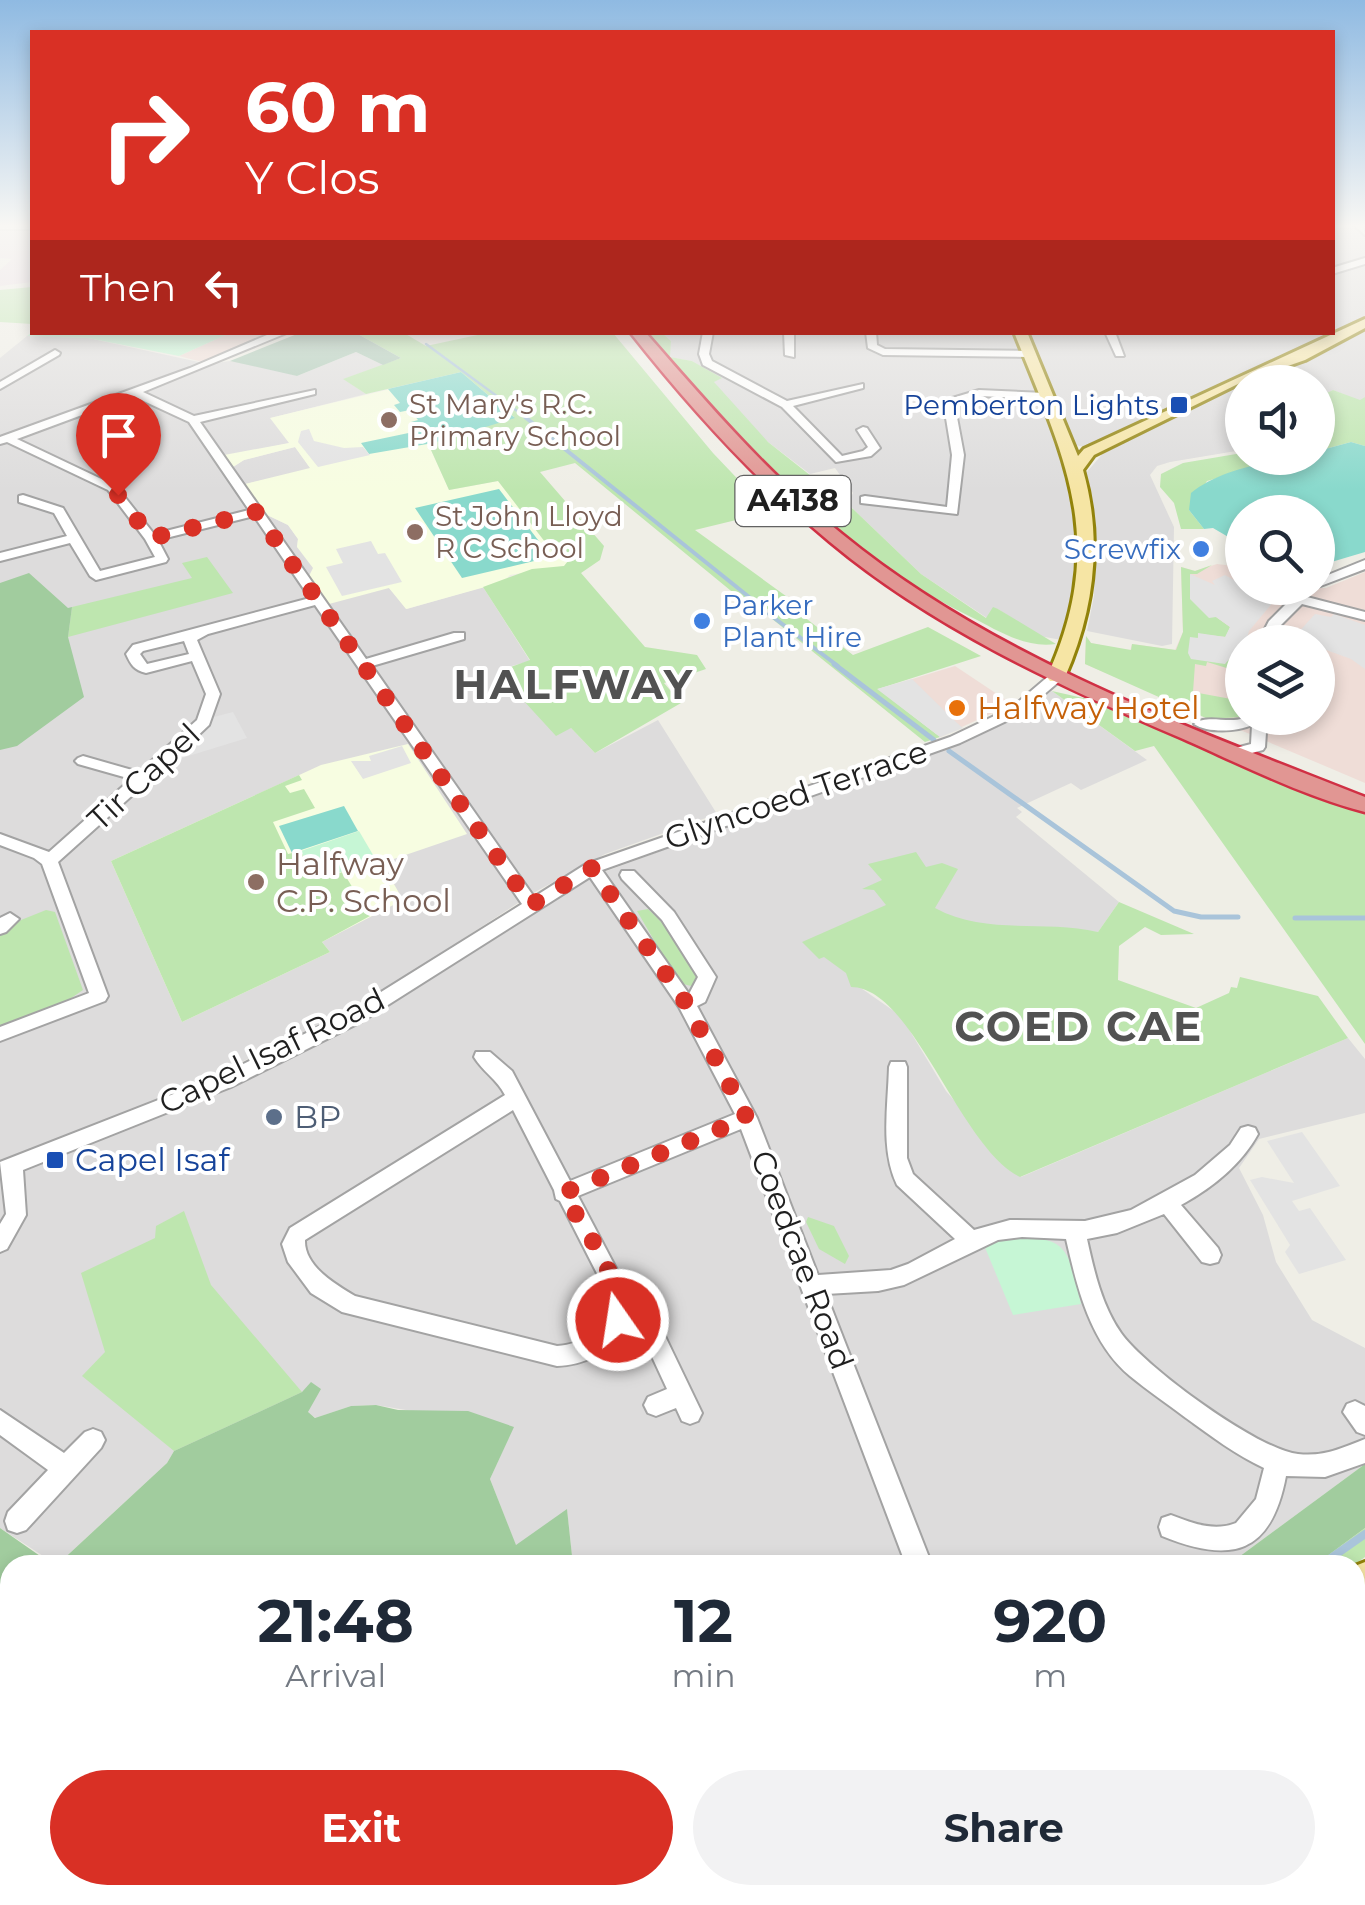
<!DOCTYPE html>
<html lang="en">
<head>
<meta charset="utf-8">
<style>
  body { margin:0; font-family:Montserrat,sans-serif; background:#f2f2f3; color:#1f2937; height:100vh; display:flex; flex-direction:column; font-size:38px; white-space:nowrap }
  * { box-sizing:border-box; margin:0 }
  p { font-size:32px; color:#747a83 }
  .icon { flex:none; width:55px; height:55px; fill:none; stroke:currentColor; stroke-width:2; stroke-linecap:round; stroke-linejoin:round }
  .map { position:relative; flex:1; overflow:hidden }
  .side { position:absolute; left:0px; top:1555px; width:1365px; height:350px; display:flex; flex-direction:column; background:#fff; border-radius:30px 30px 0 0; box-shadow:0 5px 15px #0003 }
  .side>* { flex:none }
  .guide { position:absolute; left:30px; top:30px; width:1305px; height:305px; border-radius:0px; box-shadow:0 5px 15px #0003; background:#d93025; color:#fff; overflow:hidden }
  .tools { position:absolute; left:1225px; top:365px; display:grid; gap:20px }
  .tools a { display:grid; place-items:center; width:110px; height:110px; border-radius:50%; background:#fff; box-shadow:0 5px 15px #0003; font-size:50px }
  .pin { position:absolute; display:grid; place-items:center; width:85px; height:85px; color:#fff; margin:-102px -42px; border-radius:50% 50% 50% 0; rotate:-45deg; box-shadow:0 0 10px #0007 }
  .pin .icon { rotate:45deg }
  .me { position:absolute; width:110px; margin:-55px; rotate:347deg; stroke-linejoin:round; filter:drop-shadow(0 0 8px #0008) }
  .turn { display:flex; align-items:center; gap:35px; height:210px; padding:0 50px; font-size:45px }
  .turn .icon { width:130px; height:130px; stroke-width:2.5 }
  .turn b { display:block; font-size:70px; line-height:85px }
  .then { display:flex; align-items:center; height:95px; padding:0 50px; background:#0003; gap:20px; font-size:38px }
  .eta { display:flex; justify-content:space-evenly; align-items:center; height:170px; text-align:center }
  .eta b { font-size:60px; font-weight:700; line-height:70px }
  .button { display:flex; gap:20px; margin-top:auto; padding:20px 50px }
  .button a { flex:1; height:115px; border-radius:60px; background:#d93025; color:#fff; font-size:40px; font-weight:700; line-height:115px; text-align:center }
  .button a+a { background:#f2f2f3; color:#1f2937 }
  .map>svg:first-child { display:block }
  .residential { fill:#dddcdc }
  .commercial { fill:#efddd7; fill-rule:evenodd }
  .industrial { fill:#e8d9e2 }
  .education { fill:#f7fde1 }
  .grass { fill:#bee6af }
  .forest { fill:#a1cc9e }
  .cemetery { fill:#a9c7b4 }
  .park { fill:#c6f6d5 }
  .pitch { fill:#89d9cc }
  .parking { fill:#e3e3e3 }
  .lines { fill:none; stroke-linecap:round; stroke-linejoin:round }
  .stream-far3 { stroke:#a9c4da; stroke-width:2.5 }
  .stream-far2 { stroke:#a9c4da; stroke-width:4 }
  .stream-far1 { stroke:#a9c4da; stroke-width:5 }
  .stream { stroke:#a9c4da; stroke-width:8 }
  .minor-casing { stroke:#a3a3a3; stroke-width:4 }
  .major-casing { stroke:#91820a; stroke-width:6 }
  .highway-casing { stroke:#d03044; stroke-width:5 }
  .minor { fill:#fff; fill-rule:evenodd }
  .major { fill:#f6e5a4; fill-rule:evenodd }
  .highway { fill:#e19693; fill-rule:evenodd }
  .route { stroke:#d93025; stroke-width:18; stroke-dasharray:0 32.4 }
  .transit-dot { fill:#1a4fb4; stroke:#fff; stroke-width:4 }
  .education-dot { fill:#8d6e63; stroke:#fff; stroke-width:4 }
  .shop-dot { fill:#3f7fe0; stroke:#fff; stroke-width:4 }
  .food-dot { fill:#e8710a; stroke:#fff; stroke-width:4 }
  .service-dot { fill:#5c6f8a; stroke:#fff; stroke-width:4 }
  .labels { text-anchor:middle; stroke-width:8; stroke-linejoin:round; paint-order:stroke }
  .far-education-label { font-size:28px; fill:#785e54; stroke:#fff; text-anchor:start }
  .far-transit-label { font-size:28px; fill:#164399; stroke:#fff; text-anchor:end }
  .far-shop-label { font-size:28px; fill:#366cbe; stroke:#fff; text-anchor:end }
  .shield { fill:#fff; stroke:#626262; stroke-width:2.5 }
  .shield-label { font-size:30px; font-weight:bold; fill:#1f1f1f }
  .food-label { font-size:32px; fill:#c56008; stroke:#fff; text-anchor:start }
  .street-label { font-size:32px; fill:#1f1f1f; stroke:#fff }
  .education-label { font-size:32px; fill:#785e54; stroke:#fff; text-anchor:start }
  .service-label { font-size:32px; fill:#4e5e75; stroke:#fff; text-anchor:start }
  .transit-label { font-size:32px; fill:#164399; stroke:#fff; text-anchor:start }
  .district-label { font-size:42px; font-weight:bold; letter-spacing:2.5px; fill:#525252; stroke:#fff }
</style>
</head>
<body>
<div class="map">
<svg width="1365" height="1905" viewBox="0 0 1365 1905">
  <rect width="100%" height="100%" fill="#efeee6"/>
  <g class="residential">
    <polygon points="1333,225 1365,225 1365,319 1333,331"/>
    <polygon points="1365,328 1365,397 1360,401 1333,390 1318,397 1318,382 1246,382 1316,355"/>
    <polygon points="662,333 1012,333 1063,450 1077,507 1077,575 1062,640 1039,636 998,609 987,618 921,574 853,509 848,502 853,493 835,468 810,474 768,442 731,406 713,382 720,378 692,361 669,357 671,341"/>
    <polygon points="1030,333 1330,333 1290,355 1267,362 1086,447 1074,445"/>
    <polygon points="27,336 88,338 208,364 230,361 259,365 297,376 356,352 383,365 344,379 366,394 271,418 290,443 226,456 233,467 244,460 295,447 311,469 246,484 265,514 288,525 298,539 297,547 389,588 407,609 483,587 530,661 508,667 509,674 502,676 571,728 595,753 658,720 717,814 605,854 535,892 357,1008 130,1114 0,1162 0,358"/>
    <polygon points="1242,384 1242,450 1170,462 1157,466 1150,475 1174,527 1172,644 1162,646 1087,631 1094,596 1095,549 1086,473 1105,451"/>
    <polygon points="1052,691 1147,760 1081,790 1071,783 1017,808 1022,812 1016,817 1119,902 1098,932 1015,926 858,986 901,1016 946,1091 1021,1177 1348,1038 1365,1059 1365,1113 1259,1139 1239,1168 1263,1215 1276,1262 1312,1320 1365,1348 1365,1464 1228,1565 573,1565 567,1510 516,1546 490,1479 513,1428 376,1405 351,1406 316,1418 308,1413 312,1383 302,1392 174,1451 167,1463 57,1565 0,1528 0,1178 284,1060 582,880 990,730"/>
    <polygon points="1365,1635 1365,1905 1163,1905 1174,1895 1355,1895 1355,1642"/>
  </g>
  <g class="commercial">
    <polygon points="230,333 279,333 206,363 179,356"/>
    <path d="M1217 564 1242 567V588H1326L1365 572V783L1085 664 1086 636 1091 643 1130 651 1132 644 1175 650 1183 632 1181 567 1195 571ZM1242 642H1318V718H1242Z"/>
    <polygon points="955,666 1012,704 940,737 883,688"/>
  </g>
  <polygon class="industrial" points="0,229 32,229 32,282 0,286 0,270 12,259 0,258"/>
  <g class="education">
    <polygon points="461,372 431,450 449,490 498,481 552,551 573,555 564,566 510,575 503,582 406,609 389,588 329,604 309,576 313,568 297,547 298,539 288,525 265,514 245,484 310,468 295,447 244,460 233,467 224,455 289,443 270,418"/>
    <polygon points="408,744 467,834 382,863 403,900 322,942 330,952 182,1022 111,861 321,765"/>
  </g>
  <g class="grass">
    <polygon points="32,287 32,324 0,322 0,290"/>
    <polygon points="356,333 404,333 426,346 487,333 613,333 713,453 769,512 695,530 790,599 758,613 575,463 540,472 604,546 600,560 581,573 645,647 697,655 706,669 664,683 681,703 595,753 571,728 556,736 501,676 509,674 508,668 530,660 483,587 532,569 564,566 573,555 552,551 498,481 449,490 431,450 432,442 514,417 461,372 366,394 343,379 401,358"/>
    <path d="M643 333H662L671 341 670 357 692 361 722 378 714 382 768 442 853 509 921 574 986 618 993 607 998 609 1056 644C1026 649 997 630 971 617 833 549 743 445 643 333Z"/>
    <polygon points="1333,390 1360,400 1365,397 1365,446 1351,442 1318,451 1318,431 1333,423 1318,417 1318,397"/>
    <polygon points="1242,453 1242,458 1293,458 1207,481 1189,510 1204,529 1181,529 1174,503 1160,487 1161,474 1183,463"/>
    <polygon points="207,557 233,593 68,637 72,607 192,578 182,563"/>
    <polygon points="1212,565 1197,574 1190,574 1216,617 1230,627 1226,637 1199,634 1191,658 1225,663 1226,658 1233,662 1233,670 1207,662 1206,666 1195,664 1193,692 1242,701 1242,717 1208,719 1085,664 1086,636 1091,643 1131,650 1132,644 1176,650 1183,632 1181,567 1195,571"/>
    <polygon points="794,609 853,655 928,627 981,656 878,689 940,737 925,742 771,618"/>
    <polygon points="1052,691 1092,700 1365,810 1365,1044 1154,746 1135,751"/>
    <polygon points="299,775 302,780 285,786 290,793 304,789 315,808 273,822 288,854 301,851 314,875 323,878 343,872 370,916 322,942 330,952 182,1022 111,861"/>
    <path d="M916 852 926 867 942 863 958 869 935 908C987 936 1043 919 1098 932L1119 902 1194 934 1161 935 1145 927 1119 946 1118 980 1196 1008 1229 993 1231 987 1237 988 1240 977 1318 996 1348 1038 1020 1177C959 1147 913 987 851 987L846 973 824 957 819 959 802 942 886 905 874 890 862 889 882 880 868 864Z"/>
    <path d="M648 909C666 926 703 960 695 987L679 983 637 911Z"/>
    <polygon points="46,910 55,912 83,990 61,1005 0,1027 0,936 21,920"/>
    <polygon points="184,1211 211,1285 302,1392 174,1451 82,1376 105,1352 81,1273 155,1238 156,1226"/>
    <polygon points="808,1217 834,1226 849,1256 845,1264 819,1249 806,1222"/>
    <polygon points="1365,1528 1365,1557 1354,1565 1315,1565"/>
  </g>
  <g class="forest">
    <polygon points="29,573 68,608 72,607 68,637 84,697 17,746 0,750 0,583"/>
    <polygon points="311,1382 321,1389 308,1412 315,1418 351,1406 376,1405 398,1410 468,1411 514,1427 490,1479 516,1545 567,1509 573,1565 57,1565 167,1463 174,1451 302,1392"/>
    <polygon points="1365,1464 1365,1528 1315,1565 1228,1565"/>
    <polygon points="0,1528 53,1565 10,1565 10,1895 702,1895 676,1905 0,1905"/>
    <polygon points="881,1895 1174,1895 1175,1896 1163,1905 856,1905"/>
  </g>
  <polygon class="cemetery" points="302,332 356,333 401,358 383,365 356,352 297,376 230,361"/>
  <g class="park">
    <polygon points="32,332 230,333 179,356 88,338 27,336"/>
    <polygon points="359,831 376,860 324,878 314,875 301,851"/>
    <path d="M999 1238C1066 1235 1067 1242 1081 1304L1013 1315 984 1245Z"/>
  </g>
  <g class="pitch">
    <polygon points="461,372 515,418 433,443 369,454 361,443 418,431 411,422 418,420 410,410 400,412 394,405 400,403 388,389"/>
    <path d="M1351 442 1365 446V552L1318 566V512H1242V545L1213 528 1204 529 1189 510 1191 493C1222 468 1278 458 1318 458V451Z"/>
    <polygon points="499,489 551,557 462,578 415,508"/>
    <polygon points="344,806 358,831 292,853 279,826"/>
  </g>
  <g class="parking">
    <polygon points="309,429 314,441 344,448 363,447 370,455 318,467 298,442 301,431"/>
    <polygon points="371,541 378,554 385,553 402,582 342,596 326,567 343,563 336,549"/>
    <polygon points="1190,574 1215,585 1212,581 1225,575 1234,580 1239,577 1242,588 1258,588 1272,595 1267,598 1274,601 1249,631 1246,642 1242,642 1242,653 1235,652 1225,664 1191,659 1188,653 1190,637 1198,638 1198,633 1225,637 1230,627 1216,617 1209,618 1190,599"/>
    <polygon points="1315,614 1331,617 1334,614 1365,625 1365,669 1351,659 1318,647 1318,642 1306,642 1296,635"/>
    <polygon points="912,679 957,723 963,728 940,737 877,689"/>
    <polygon points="233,712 247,738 169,762 210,718"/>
    <polygon points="402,746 411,763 363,779 351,761 371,761 369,756"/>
    <polygon points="1302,1132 1340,1186 1292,1201 1299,1211 1310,1208 1346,1260 1299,1274 1285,1252 1290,1245 1250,1180 1262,1177 1294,1183 1267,1141"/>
  </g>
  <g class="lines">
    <polyline class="stream-far3" points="426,344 528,419"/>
    <g class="stream-far2">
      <polyline points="525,417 764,609"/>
      <polyline points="769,614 838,666"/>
    </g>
    <g class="stream-far1">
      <polyline points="834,664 934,740"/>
      <polyline points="949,751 1174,911 1201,917 1238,917"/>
      <polyline points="1295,918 1365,918"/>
    </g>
    <g class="stream">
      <polyline points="1321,1565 1365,1534"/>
      <polyline points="717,1905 741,1895"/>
    </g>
    <g class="minor-casing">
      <g id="minor">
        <rect x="0" y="225" width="32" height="4"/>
        <polygon points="1354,225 1363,225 1365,235"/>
        <polygon points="1365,258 1365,264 1332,274 1332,268"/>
        <path d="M274 332H289L143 392 194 416 315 390V394L200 422 366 659 454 633H464V639L372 666 534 897 586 864 950 737 1011 708 1051 674H1061V680L1021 714 960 743 602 870 689 994 698 977 662 920 622 879 620 875 622 871H634L674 912 716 977 705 1002 697 1006 757 1118 818 1275 891 1270 908 1264 955 1239 897 1185C880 1149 888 1106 889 1067L891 1062H905L907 1067V1158L913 1174 974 1230 1010 1220 1085 1221 1131 1210 1195 1175 1230 1145 1241 1128 1248 1126 1255 1128 1258 1134C1241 1165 1212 1188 1181 1205L1218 1248 1221 1255 1218 1262 1210 1264 1202 1262 1164 1214 1117 1233 1087 1239C1094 1271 1102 1306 1121 1333 1145 1367 1258 1450 1298 1454 1324 1457 1342 1448 1365 1439V1463L1325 1477 1286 1476C1271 1555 1231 1564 1162 1536L1159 1527 1162 1518 1171 1515C1192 1523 1214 1532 1236 1523L1256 1499 1264 1468C1236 1455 1211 1436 1186 1418 1168 1404 1148 1391 1130 1376 1090 1343 1077 1287 1066 1239L1022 1237 998 1240 904 1285 878 1291 826 1294 932 1565H906L741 1129 578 1196 626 1287 631 1302 629 1315 664 1334 702 1413 698 1421 690 1424 682 1421 676 1408 656 1416 648 1413 644 1405 648 1397 667 1389 648 1348 621 1333C606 1354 583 1365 557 1366L342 1312 311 1293 288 1262 282 1244 290 1228 505 1095C497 1079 483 1072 474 1057L476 1052H490L512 1071 570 1181 735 1114 679 1007 590 877 361 1022 231 1087 23 1170 26 1215 7 1249 0 1252V1224L6 1214 0 1162 217 1077 349 1012 522 904 315 605 208 634 197 640 220 694 209 725 150 781 146 783 58 862 108 996 105 1001 0 1041V1027L89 993 42 864 34 858 0 845V834L49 852 131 779 78 764 75 761 78 758 83 756 139 772 197 720 206 694 192 661 146 673C134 670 131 665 126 654L133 645 310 598 254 516 158 540 168 559 166 562 96 580 90 576 70 543 0 561V553L67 536 54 513 19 502V496L23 495 63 508 100 571 155 557 145 539 108 490 7 442 0 444V437L190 368ZM133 396 189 422 249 510 154 534 116 486 17 439ZM184 641 189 654 147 664 140 654 143 651ZM513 1110 554 1190 556 1199 560 1201 606 1291C616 1324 587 1344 557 1346L355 1296C335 1284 304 1266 305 1240Z"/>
        <polygon points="703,332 713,332 709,354 712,361 787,401 863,384 863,388 793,406 842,456 863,451 868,447 857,430 863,427 867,428 880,448 871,456 836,462 782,407 703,365 699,354"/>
        <polygon points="784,332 794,332 794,357 785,355"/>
        <polygon points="866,332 876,332 877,345 885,349 1029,351 1034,354 1029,357 883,355 868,348"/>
        <polygon points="1105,332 1115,332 1124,356 1116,356"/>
        <polygon points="55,350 60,353 59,355 0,389 0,382"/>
        <polygon points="979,390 1045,393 1050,396 1045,399 980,396 958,403 956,412 964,455 957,514 861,503 861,497 865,496 947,507 952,455 945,412 949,399"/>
        <polygon points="1365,560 1365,569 1318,587 1318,579"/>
        <polygon points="1285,588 1297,588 1299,593 1307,597 1365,612 1365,620 1302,604 1280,626 1270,642 1258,642 1269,621 1291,599"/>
        <path d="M1244 718H1267L1265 747 1263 750 1233 758 1225 753 1228 750 1251 744 1252 725C1237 732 1207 733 1194 724 1207 714 1228 724 1244 718Z"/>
        <polygon points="10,913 19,919 6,932 0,934 0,918"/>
        <polygon points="1355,1401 1365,1406 1365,1435 1357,1432 1343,1412 1347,1404"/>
        <polygon points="0,1410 64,1453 85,1432 93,1429 101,1432 105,1440 101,1448 26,1530 17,1533 8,1530 5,1521 8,1512 48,1470 0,1435"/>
        <polygon points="1355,1893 1361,1905 1329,1905 1324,1895 1355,1895"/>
      </g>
    </g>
    <g class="major-casing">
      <g id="major">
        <path d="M1365 319V328L1305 360 1242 382 1094 455 1083 470C1103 540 1094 611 1065 677L1062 681H1050L1047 677C1109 540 1065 460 1014 332H1027L1078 456 1084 449Z"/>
        <polygon points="1365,1562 1365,1598 1355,1602 1355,1566"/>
        <polygon points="780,1895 837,1895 833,1905 776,1905"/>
      </g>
    </g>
    <g class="highway-casing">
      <path id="highway" d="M630 332H645C708 404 768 474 842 534 993 658 1186 726 1365 797V812C1303 796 1240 764 1181 738 1059 686 933 628 830 542 755 480 690 408 630 332Z"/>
    </g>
    <use href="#minor" class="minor"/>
    <use href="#major" class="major"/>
    <use href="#highway" class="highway"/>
  </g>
  <linearGradient id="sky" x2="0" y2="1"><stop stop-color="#8fbae2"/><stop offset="0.46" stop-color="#f8f7f4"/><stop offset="1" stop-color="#f8f7f4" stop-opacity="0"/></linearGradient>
  <rect width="1365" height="491" fill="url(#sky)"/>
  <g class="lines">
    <path class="route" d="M118 495 151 538 256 512 531 905 592 868 686 1003 747 1118 563 1193C584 1230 623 1277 618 1320"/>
  </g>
  <g class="transit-dot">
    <rect x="1169" y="395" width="20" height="20" rx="5"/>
    <rect x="45" y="1150" width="20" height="20" rx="5"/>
  </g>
  <g class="education-dot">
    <circle cx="389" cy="420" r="10"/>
    <circle cx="415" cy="532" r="10"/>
    <circle cx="256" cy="882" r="10"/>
  </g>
  <g class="shop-dot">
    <circle cx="1201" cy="549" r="10"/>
    <circle cx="702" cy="621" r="10"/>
  </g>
  <circle class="food-dot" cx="957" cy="708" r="10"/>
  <circle class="service-dot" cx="274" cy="1117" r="10"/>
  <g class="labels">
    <g class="far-education-label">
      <text x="409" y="414">St Mary's R.C.<tspan x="409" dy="32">Primary School</tspan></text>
      <text x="435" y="526">St John Lloyd<tspan x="435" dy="32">R C School</tspan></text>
    </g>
    <g class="far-transit-label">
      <text x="1159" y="415">Pemberton Lights</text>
    </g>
    <g class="far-shop-label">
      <text x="1181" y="559">Screwfix</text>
      <text x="722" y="615" text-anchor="start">Parker<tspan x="722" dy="32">Plant Hire</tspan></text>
    </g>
    <rect class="shield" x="735.5" y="476" width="115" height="50" rx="8"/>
    <g class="shield-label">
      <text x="793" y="511">A4138</text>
    </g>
    <g class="food-label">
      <text x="977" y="719">Halfway Hotel</text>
    </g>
    <g class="street-label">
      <text transform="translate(144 777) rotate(-43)" y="11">Tir Capel</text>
      <text transform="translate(796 795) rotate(-19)" y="11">Glyncoed Terrace</text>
      <text transform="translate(272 1051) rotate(-26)" y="11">Capel Isaf Road</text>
      <text transform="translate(802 1260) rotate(69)" y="11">Coedcae Road</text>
    </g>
    <g class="education-label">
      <text x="276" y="875">Halfway<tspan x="276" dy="37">C.P. School</tspan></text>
    </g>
    <g class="service-label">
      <text x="294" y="1128">BP</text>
    </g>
    <g class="transit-label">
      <text x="75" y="1171">Capel Isaf</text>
    </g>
    <g class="district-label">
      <text x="574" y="699">HALFWAY</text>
      <text x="1079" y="1041">COED CAE</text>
    </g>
  </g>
</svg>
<div class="tools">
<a><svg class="icon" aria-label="sound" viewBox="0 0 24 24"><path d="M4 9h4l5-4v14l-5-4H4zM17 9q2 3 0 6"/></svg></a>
<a><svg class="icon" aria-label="search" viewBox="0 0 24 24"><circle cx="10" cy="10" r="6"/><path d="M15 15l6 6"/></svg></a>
<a><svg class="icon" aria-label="layers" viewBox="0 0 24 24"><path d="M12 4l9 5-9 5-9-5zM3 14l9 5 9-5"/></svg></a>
</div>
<div class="pin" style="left:118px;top:495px;background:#d93025"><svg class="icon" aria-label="arrive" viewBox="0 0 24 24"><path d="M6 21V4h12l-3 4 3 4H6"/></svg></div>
<svg class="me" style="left:618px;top:1320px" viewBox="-20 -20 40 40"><circle r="17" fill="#d93025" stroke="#fff" stroke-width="3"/><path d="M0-11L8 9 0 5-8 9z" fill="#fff"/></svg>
<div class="guide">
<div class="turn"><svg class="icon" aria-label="right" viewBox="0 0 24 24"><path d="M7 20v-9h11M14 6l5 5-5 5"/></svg><div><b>60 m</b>Y Clos</div></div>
<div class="then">Then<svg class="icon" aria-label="left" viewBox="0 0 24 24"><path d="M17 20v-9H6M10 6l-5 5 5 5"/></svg></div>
</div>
<section class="side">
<div class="eta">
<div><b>21:48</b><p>Arrival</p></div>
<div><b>12</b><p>min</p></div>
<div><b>920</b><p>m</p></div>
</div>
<div class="button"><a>Exit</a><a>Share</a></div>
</section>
</div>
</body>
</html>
